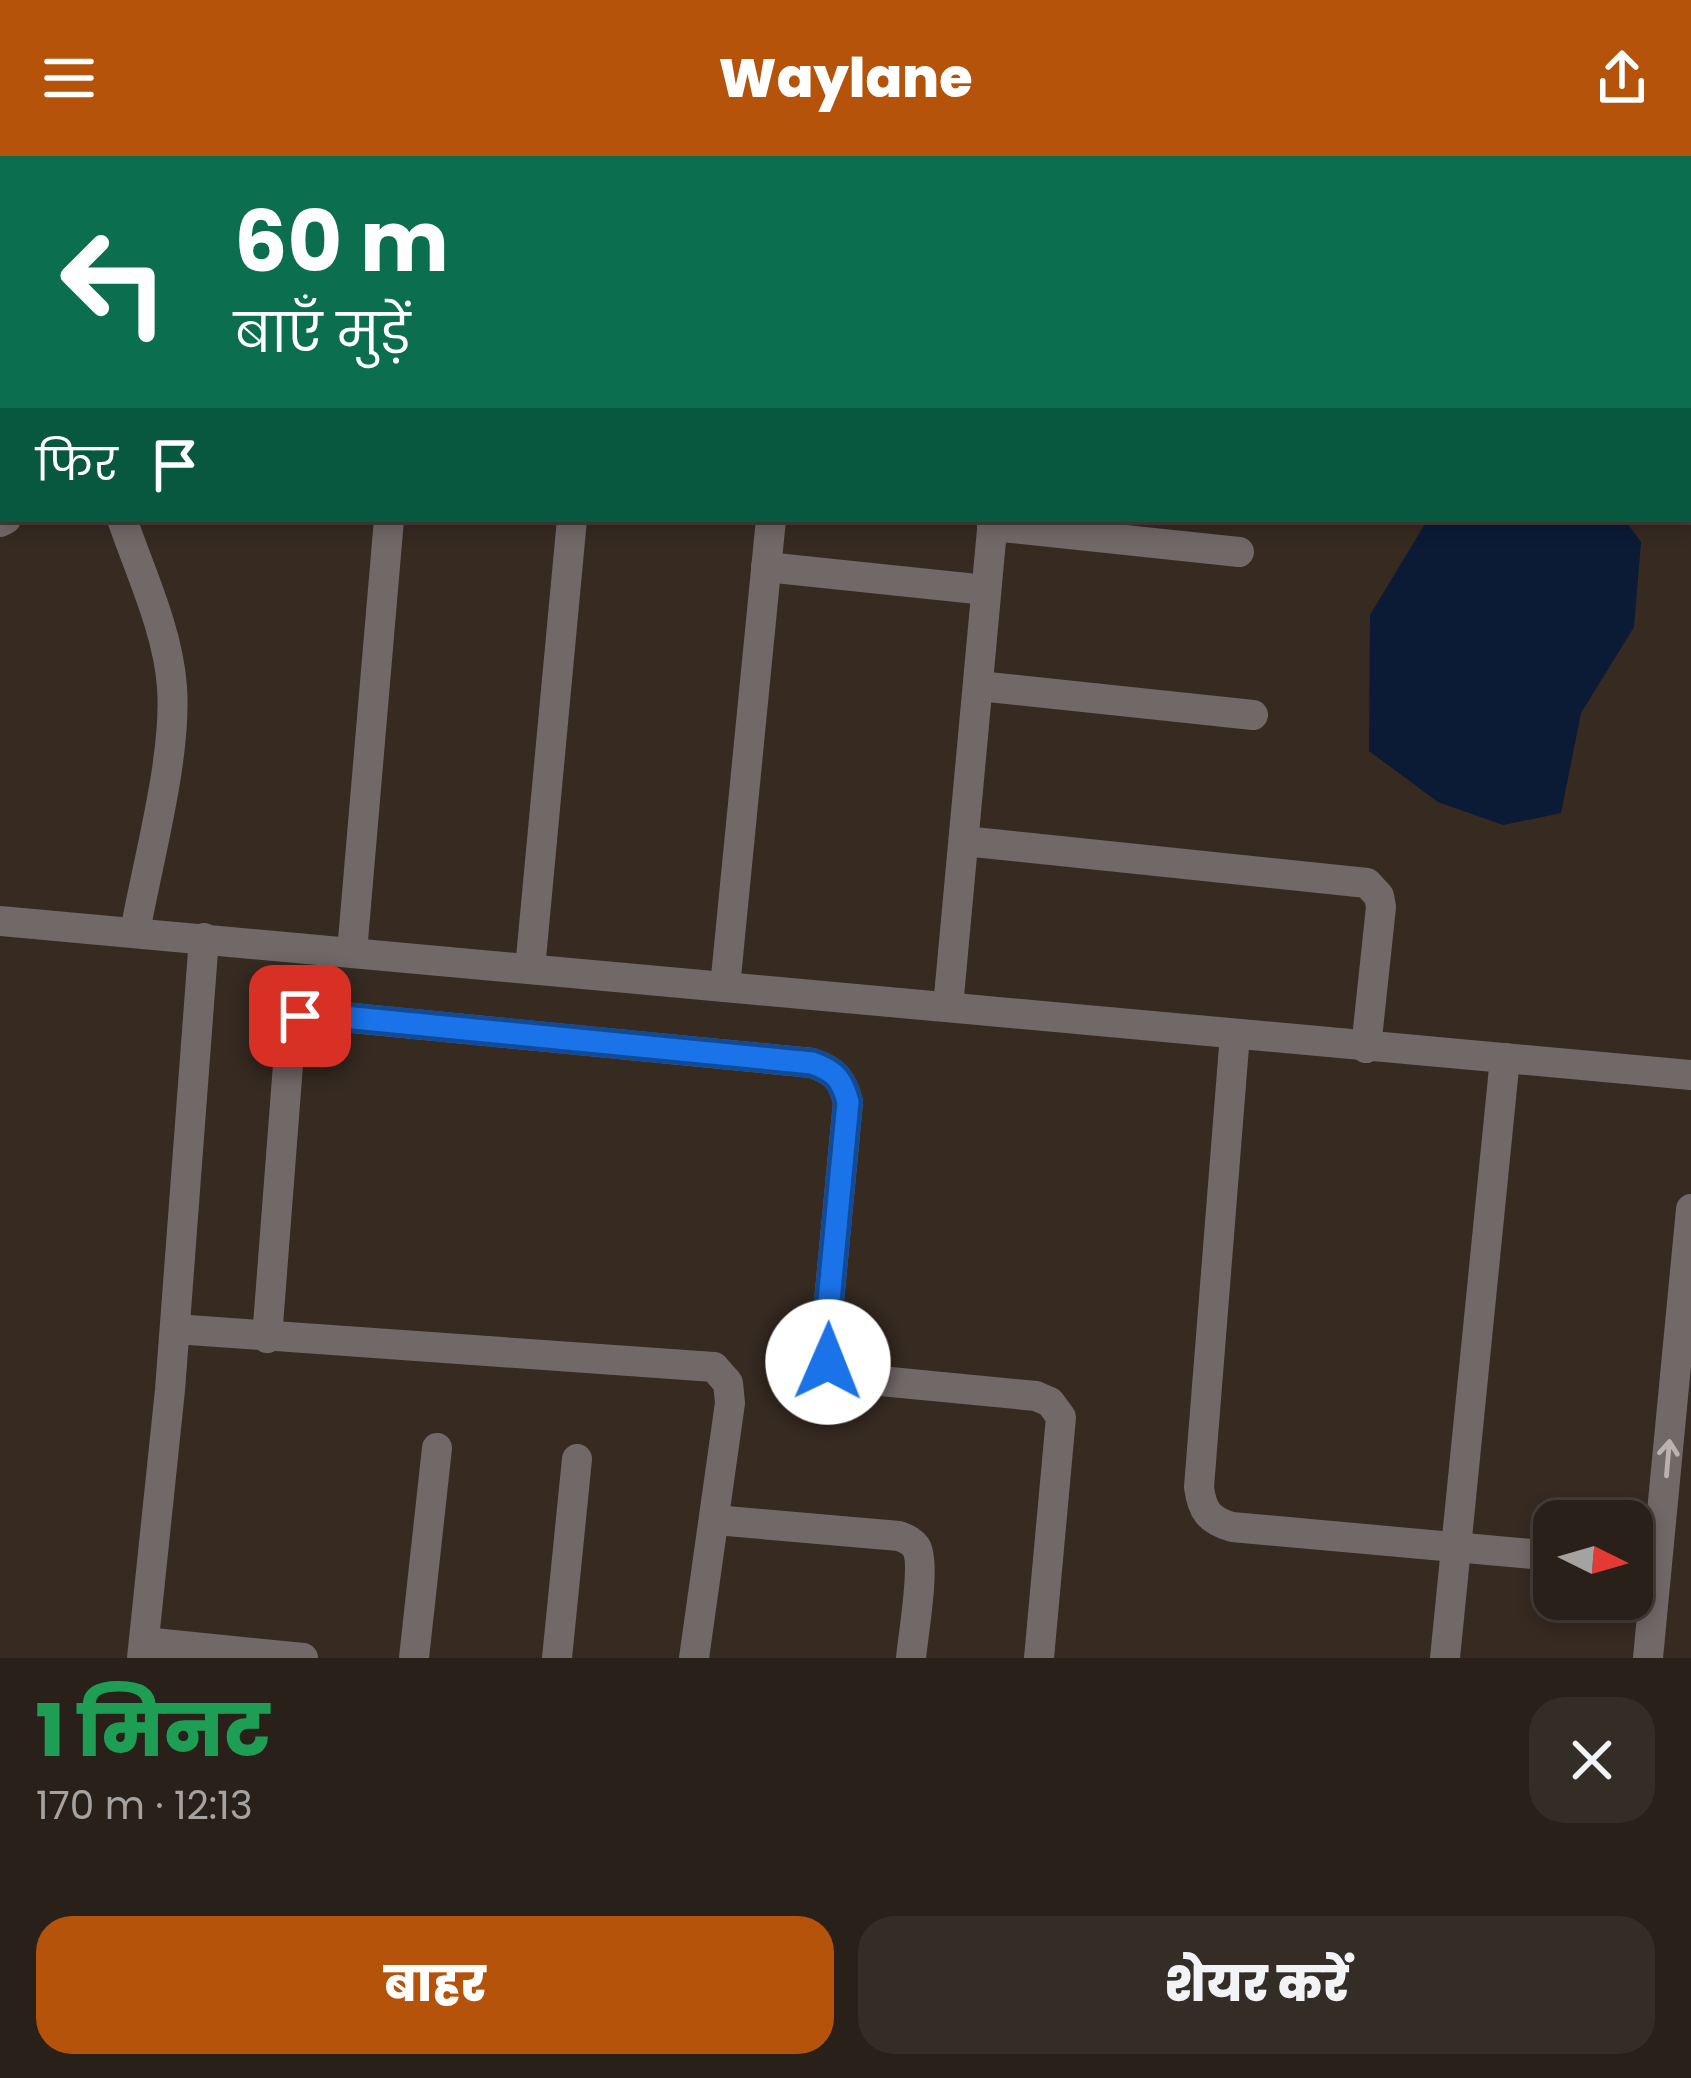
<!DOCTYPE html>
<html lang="hi">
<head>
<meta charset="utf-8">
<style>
  body { margin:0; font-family:Poppins,"Noto Sans Devanagari",sans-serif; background:#342d26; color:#f1f3f6; height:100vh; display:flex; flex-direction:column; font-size:45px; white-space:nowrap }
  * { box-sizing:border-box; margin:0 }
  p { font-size:39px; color:#a5a3a2 }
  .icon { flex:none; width:66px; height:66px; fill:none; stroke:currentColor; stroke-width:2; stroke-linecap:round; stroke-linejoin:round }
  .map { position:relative; height:1502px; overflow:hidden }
  .side { display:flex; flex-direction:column; background:#282019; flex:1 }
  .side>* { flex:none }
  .banner { position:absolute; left:0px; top:0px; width:1692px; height:366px; box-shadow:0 6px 18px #0003,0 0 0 3px #443e38; background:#0b6e4f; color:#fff; overflow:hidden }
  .needle { width:78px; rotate:95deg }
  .controls { position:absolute; left:1533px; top:1344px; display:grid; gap:24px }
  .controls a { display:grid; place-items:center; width:120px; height:120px; border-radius:24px; background:#282019; box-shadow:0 6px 18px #0003,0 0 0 3px #443e38; font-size:60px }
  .pin { position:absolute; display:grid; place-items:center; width:102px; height:102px; color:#fff; margin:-51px; border-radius:24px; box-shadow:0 6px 18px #0006 }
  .me { position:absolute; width:132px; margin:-66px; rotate:1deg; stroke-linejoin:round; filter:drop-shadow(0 0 9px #0008) }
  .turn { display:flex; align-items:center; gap:42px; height:252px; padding:0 36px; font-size:54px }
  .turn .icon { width:156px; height:156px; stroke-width:2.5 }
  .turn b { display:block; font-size:84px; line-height:102px }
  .then { display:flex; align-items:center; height:114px; padding:0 36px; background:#0003; gap:24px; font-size:45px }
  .round { display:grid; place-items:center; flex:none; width:126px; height:126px; border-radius:36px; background:#342d26 }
  .summary { display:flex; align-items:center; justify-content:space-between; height:204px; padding:0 36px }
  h1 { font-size:72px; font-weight:800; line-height:90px; color:#1e9e55 }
  .button { display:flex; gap:24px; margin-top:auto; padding:24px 36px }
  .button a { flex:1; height:138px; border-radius:36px; background:#b45309; color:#fff; font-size:48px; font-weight:800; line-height:138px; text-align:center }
  .button a+a { background:#342d26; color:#f1f3f6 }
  header { display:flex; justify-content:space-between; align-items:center; height:156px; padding:0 36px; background:#b45309; color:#fff; font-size:54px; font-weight:800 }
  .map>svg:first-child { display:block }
  .water { fill:#0b1a35 }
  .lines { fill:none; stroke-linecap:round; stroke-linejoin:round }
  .minor { stroke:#716868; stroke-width:30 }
  .oneway { stroke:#bbb2af }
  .route-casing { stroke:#114b97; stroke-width:30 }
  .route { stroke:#1a73e8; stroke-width:21 }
</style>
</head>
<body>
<header><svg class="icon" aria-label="menu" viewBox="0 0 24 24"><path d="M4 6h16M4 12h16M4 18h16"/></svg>Waylane<svg class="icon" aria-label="share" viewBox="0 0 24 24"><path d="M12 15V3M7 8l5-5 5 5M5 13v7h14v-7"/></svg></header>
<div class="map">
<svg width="1691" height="1502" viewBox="0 0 1691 1502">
  <rect width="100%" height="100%" fill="#362a21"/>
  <polygon class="water" points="1428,363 1624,363 1641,386 1634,471 1581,557 1561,657 1503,669 1438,646 1369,595 1370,459"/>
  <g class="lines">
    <g class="minor">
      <polyline points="429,0 434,3"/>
      <polyline points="481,0 490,3"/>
      <polyline points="254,3 256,0"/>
      <polyline points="844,3 844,0"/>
      <polyline points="1689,106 1691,106"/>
      <polyline points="0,146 3,146"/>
      <path d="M122 363C140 416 168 474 172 531 177 601 148 704 135 776"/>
      <polyline points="0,366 6,363"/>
      <polyline points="992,370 1239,396"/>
      <polyline points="766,411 986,434"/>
      <polyline points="979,530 1253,559"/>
      <polyline points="964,685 1367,727 1379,740 1381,751 1366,892"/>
      <polyline points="0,765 1691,919"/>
      <polyline points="352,796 389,363"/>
      <polyline points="530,813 572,363"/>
      <polyline points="725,831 771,363"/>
      <polyline points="948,851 993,363"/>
      <path d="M1235 878 1199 1331C1202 1355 1209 1364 1232 1371L1554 1400"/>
      <polyline points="175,1173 714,1211 728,1227 730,1247 694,1502"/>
      <path d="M267 1182 290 883C293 866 296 861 312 858L812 907C835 915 842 923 848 946L825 1187C828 1206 830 1216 849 1222L1036 1240 1050 1246 1061 1261 1039 1502"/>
      <path d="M715 1364 899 1380C906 1383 911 1384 916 1391 926 1407 913 1480 911 1502"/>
      <polyline points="144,1486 303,1502"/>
      <polyline points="142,1502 170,1234 204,782"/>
      <polyline points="414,1502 437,1292"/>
      <polyline points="557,1502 577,1303"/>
      <polyline points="1445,1502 1505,902"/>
      <polyline points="1648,1502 1691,1053"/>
    </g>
  </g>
  <defs><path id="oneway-shaft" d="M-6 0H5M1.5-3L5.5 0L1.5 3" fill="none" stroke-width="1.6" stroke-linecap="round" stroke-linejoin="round" transform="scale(3)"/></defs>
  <use class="oneway" href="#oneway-shaft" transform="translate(1668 1302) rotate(-85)"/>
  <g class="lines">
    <g class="route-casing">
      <path id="route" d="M300 860 313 858 812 907C835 915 842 923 848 946L825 1187 828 1206"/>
    </g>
    <use href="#route" class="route"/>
  </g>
</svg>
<div class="controls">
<a><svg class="needle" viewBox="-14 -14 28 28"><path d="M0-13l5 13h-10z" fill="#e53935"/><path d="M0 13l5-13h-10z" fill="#a5a3a2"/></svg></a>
</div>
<div class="pin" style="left:300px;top:860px;background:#d93025"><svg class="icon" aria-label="arrive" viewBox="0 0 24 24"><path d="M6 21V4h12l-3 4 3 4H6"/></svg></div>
<svg class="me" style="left:828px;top:1206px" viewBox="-20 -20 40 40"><circle r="19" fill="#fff"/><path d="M0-13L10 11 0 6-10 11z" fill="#1a73e8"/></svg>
<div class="banner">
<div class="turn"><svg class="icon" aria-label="left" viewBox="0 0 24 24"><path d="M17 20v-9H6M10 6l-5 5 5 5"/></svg><div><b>60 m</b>बाएँ मुड़ें</div></div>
<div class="then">फिर<svg class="icon" aria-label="arrive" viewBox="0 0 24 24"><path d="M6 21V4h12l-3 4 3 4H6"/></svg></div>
</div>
</div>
<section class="side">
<div class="summary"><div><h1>1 मिनट</h1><p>170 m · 12:13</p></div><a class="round"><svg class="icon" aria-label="close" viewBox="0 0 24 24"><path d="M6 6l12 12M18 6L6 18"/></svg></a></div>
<div class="button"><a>बाहर</a><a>शेयर करें</a></div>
</section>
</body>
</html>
